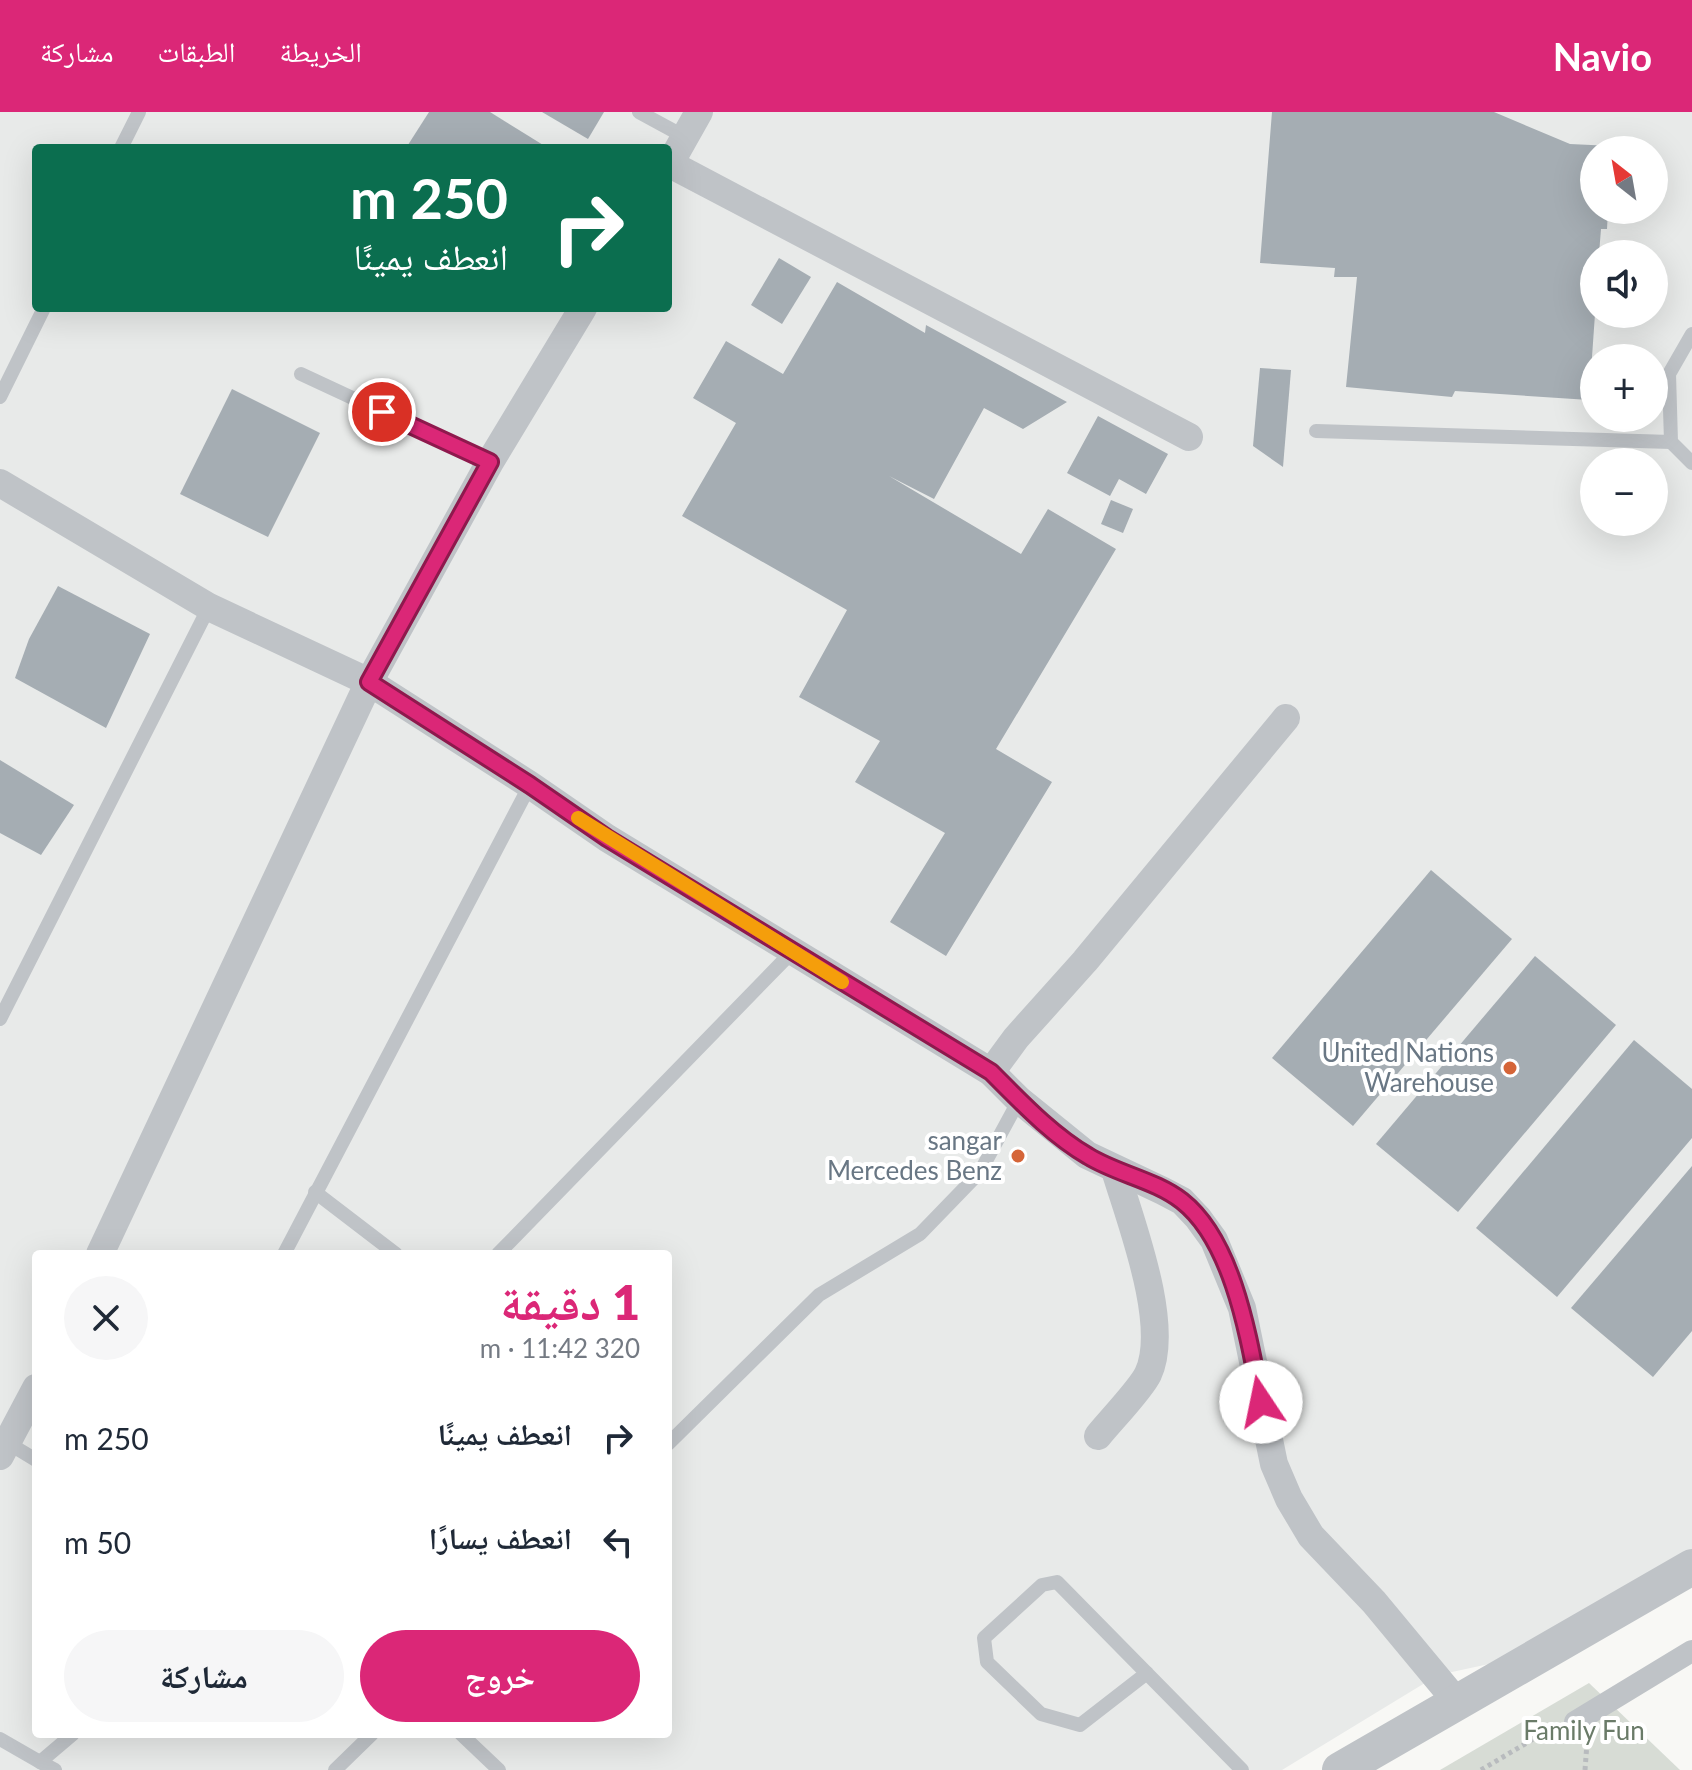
<!DOCTYPE html>
<html lang="ar">
<head>
<meta charset="utf-8">
<style>
  body { margin:0; font-family:Lato,"Noto Naskh Arabic",sans-serif; background:#f6f6f7; color:#1f2937; direction:rtl; height:100vh; display:flex; flex-direction:column; font-size:30px; white-space:nowrap }
  * { box-sizing:border-box; margin:0 }
  p { font-size:26px; color:#747a83 }
  .icon { flex:none; width:44px; height:44px; fill:none; stroke:currentColor; stroke-width:2; stroke-linecap:round; stroke-linejoin:round }
  .map { position:relative; flex:1; overflow:hidden; direction:ltr }
  .details { position:absolute; left:32px; top:1138px; width:640px; height:488px; display:flex; flex-direction:column; background:#fff; border-radius:8px; box-shadow:0 8px 32px #0002; direction:rtl }
  .details>* { flex:none }
  .top-card { position:absolute; left:32px; top:32px; width:640px; height:168px; border-radius:8px; box-shadow:0 8px 32px #0002; direction:rtl; background:#0b6e4f; color:#fff; overflow:hidden }
  .needle { width:52px; rotate:329deg }
  .fabs { position:absolute; left:1580px; top:24px; display:grid; gap:16px }
  .fabs a { display:grid; place-items:center; width:88px; height:88px; border-radius:50%; background:#fff; box-shadow:0 8px 32px #0002; font-size:40px }
  .pin { position:absolute; display:grid; place-items:center; width:68px; height:68px; color:#fff; margin:-34px; border:4px solid #fff; border-radius:50%; box-shadow:0 2px 8px #0007 }
  .me { position:absolute; width:88px; margin:-44px; rotate:349deg; stroke-linejoin:round; filter:drop-shadow(0 0 6px #0008) }
  .turn { display:flex; align-items:center; gap:28px; height:168px; padding:0 32px; font-size:36px }
  .turn .icon { width:104px; height:104px; stroke-width:2.5 }
  .turn b { display:block; font-size:56px; line-height:68px }
  .round { display:grid; place-items:center; flex:none; width:84px; height:84px; border-radius:42px; background:#f6f6f7 }
  .summary { display:flex; align-items:center; justify-content:space-between; height:136px; padding:0 32px }
  h1 { font-size:48px; font-weight:800; line-height:60px; color:#db2777 }
  .button { display:flex; gap:16px; margin-top:auto; padding:16px 32px }
  .button a { flex:1; height:92px; border-radius:48px; background:#db2777; color:#fff; font-size:32px; font-weight:800; line-height:92px; text-align:center }
  .button a+a { background:#f6f6f7; color:#1f2937 }
  ul { padding:0; list-style:none }
  li { display:flex; align-items:center; gap:24px; height:104px; padding:0 32px }
  li div { flex:1 }
  li b { display:block; font-size:30px }
  li em { font-style:normal }
  header { display:flex; align-items:center; gap:48px; box-sizing:border-box; height:112px; padding:0 40px; background:#db2777; color:#fff }
  header strong { font-size:38px }
  nav { display:flex; gap:44px; margin-inline-start:auto; font-size:28px }
  .map>svg:first-child { display:block }
  .built { fill:#e8eae9; fill-rule:evenodd }
  .green { fill:#d7dcd5 }
  .building { fill:#a5adb3 }
  .lines { fill:none; stroke-linecap:round; stroke-linejoin:round }
  .path { stroke:#b8bbbe; stroke-width:5; stroke-dasharray:4 4; stroke-linecap:butt }
  .service { stroke:#bfc3c7; stroke-width:14 }
  .pedestrian { stroke:#bfc3c7; stroke-width:22 }
  .minor { stroke:#bfc3c7; stroke-width:28 }
  .tertiary { stroke:#bfc3c7; stroke-width:36 }
  .route-casing { stroke:#8e194d; stroke-width:20 }
  .route { stroke:#db2777; stroke-width:14 }
  .slow { stroke:#f59e0b; stroke-width:14 }
  .poi-dot { fill:#d56538; stroke:#fff; stroke-width:3 }
  .labels { text-anchor:middle; stroke-width:8; stroke-linejoin:round; paint-order:stroke }
  .poi-label { font-size:26px; fill:#697784; stroke:#fff; text-anchor:end }
  .park-label { font-size:26px; fill:#6a7b68; stroke:#fff }
</style>
</head>
<body>
<header>
<strong>Navio</strong>
<nav><a>الخريطة</a><a>الطبقات</a><a>مشاركة</a></nav>
</header>
<div class="map">
<svg width="1692" height="1658" viewBox="0 0 1692 1658">
  <rect width="100%" height="100%" fill="#f8f8f5"/>
  <path class="built" d="M0 0H1692V1438L1489 1552 1438 1563 1282 1658H0ZM36 36H668V196H36ZM1594 38H1654V98H1594ZM1594 142H1654V202H1594ZM1594 246H1654V306H1594ZM1594 350H1654V410H1594ZM36 1142H668V1622H36Z"/>
  <polygon class="green" points="1589,1571 1680,1658 1440,1658"/>
  <g class="building">
    <polygon points="429,0 490,0 548,36 406,36"/>
    <polygon points="542,0 604,0 588,27"/>
    <polygon points="1272,0 1494,0 1570,32 1612,34 1612,38 1594,38 1594,98 1608,98 1607,117 1601,117 1599,142 1594,142 1595,202 1589,288 1455,279 1452,285 1346,275 1357,165 1334,165 1335,156 1260,151"/>
    <polygon points="779,146 811,165 782,212 751,193"/>
    <polygon points="837,170 925,221 926,213 1067,290 1023,317 984,296 934,387 889,364 1021,442 1048,397 1116,437 996,637 1052,670 946,844 890,810 945,721 855,670 880,629 799,585 847,498 682,404 736,311 693,286 726,229 783,262"/>
    <polygon points="1260,256 1291,258 1283,355 1253,334"/>
    <polygon points="232,277 320,321 268,425 180,382"/>
    <polygon points="1098,304 1168,342 1146,382 1119,367 1110,384 1067,361"/>
    <polygon points="1111,388 1133,397 1123,421 1101,412"/>
    <polygon points="58,474 150,522 106,616 15,566 29,527"/>
    <polygon points="0,648 74,693 41,743 0,721"/>
    <polygon points="1431,758 1512,827 1353,1014 1272,946"/>
    <polygon points="1535,844 1616,913 1458,1100 1376,1032"/>
    <polygon points="1634,928 1692,977 1692,1026 1557,1185 1476,1116"/>
    <polygon points="1692,1054 1692,1219 1653,1265 1571,1196"/>
  </g>
  <g class="lines">
    <g class="path">
      <polyline points="1481,1658 1535,1626 1550,1620"/>
      <polyline points="1585,1658 1587,1631"/>
    </g>
    <g class="service">
      <polyline points="639,0 685,25"/>
      <polyline points="121,36 139,0"/>
      <polyline points="1692,222 1669,262 1671,330 1692,351"/>
      <polyline points="301,262 490,350"/>
      <polyline points="0,285 44,196"/>
      <polyline points="1316,319 1671,330"/>
      <polyline points="0,907 209,495"/>
      <polyline points="315,1080 396,1142"/>
      <polyline points="284,1142 530,673"/>
      <polyline points="498,1142 792,840"/>
      <polyline points="8,1331 36,1348"/>
      <polyline points="668,1332 819,1183 920,1122 980,1060 1019,988"/>
      <polyline points="1147,1561 1080,1613 1041,1602 987,1550 984,1526 1042,1473 1057,1470 1242,1658"/>
      <polyline points="461,1622 499,1658"/>
      <polyline points="0,1627 40,1650"/>
      <polyline points="55,1658 40,1650 73,1622"/>
      <polyline points="335,1658 372,1622"/>
    </g>
    <polyline class="pedestrian" points="1575,1610 1692,1539"/>
    <g class="minor">
      <polyline points="670,52 1189,325"/>
      <polyline points="668,55 699,0"/>
      <polyline points="0,371 209,495 369,570 530,673 607,726 991,960 1019,988 1087,1043 1163,1079 1182,1089 1198,1106 1214,1128 1242,1196 1274,1352 1289,1387 1311,1424 1374,1490 1457,1590"/>
      <polyline points="991,960 1016,926 1085,849 1286,606"/>
      <polyline points="100,1142 369,570 490,350 583,196"/>
      <path d="M1098 1324C1110 1309 1141 1277 1148 1262 1171 1213 1130 1108 1115 1058"/>
      <polyline points="0,1344 36,1276"/>
    </g>
    <polyline class="tertiary" points="1340,1658 1692,1455"/>
  </g>
  <g class="lines">
    <g class="route-casing">
      <path id="route" d="M382 300 490 350 369 570 530 673 607 726 991 960C1021 990 1052 1023 1088 1044 1117 1062 1155 1068 1182 1089 1234 1130 1249 1228 1261 1290"/>
    </g>
    <use href="#route" class="route"/>
    <polyline class="slow" points="578,706 842,870"/>
  </g>
  <g class="poi-dot">
    <circle cx="1510" cy="956" r="8"/>
    <circle cx="1018" cy="1044" r="8"/>
  </g>
  <g class="labels">
    <g class="poi-label">
      <text x="1494" y="950">United Nations<tspan x="1494" dy="30">Warehouse</tspan></text>
      <text x="1002" y="1038">sangar<tspan x="1002" dy="30">Mercedes Benz</tspan></text>
    </g>
    <g class="park-label">
      <text x="1584" y="1628">Family Fun</text>
    </g>
  </g>
</svg>
<div class="fabs">
<a><svg class="needle" viewBox="-14 -14 28 28"><path d="M0-13l5 13h-10z" fill="#e53935"/><path d="M0 13l5-13h-10z" fill="#747a83"/></svg></a>
<a><svg class="icon" aria-label="sound" viewBox="0 0 24 24"><path d="M4 9h4l5-4v14l-5-4H4zM17 9q2 3 0 6"/></svg></a>
<a>+</a>
<a>−</a>
</div>
<div class="pin" style="left:382px;top:300px;background:#d93025"><svg class="icon" aria-label="arrive" viewBox="0 0 24 24"><path d="M6 21V4h12l-3 4 3 4H6"/></svg></div>
<svg class="me" style="left:1261px;top:1290px" viewBox="-20 -20 40 40"><circle r="19" fill="#fff"/><path d="M0-13L10 11 0 6-10 11z" fill="#db2777"/></svg>
<div class="top-card">
<div class="turn"><svg class="icon" aria-label="right" viewBox="0 0 24 24"><path d="M7 20v-9h11M14 6l5 5-5 5"/></svg><div><b>250 m</b>انعطف يمينًا</div></div>
</div>
<section class="details">
<div class="summary"><div><h1>1 دقيقة</h1><p>320 m · 11:42</p></div><a class="round"><svg class="icon" aria-label="close" viewBox="0 0 24 24"><path d="M6 6l12 12M18 6L6 18"/></svg></a></div>
<ul>
<li><svg class="icon" aria-label="right" viewBox="0 0 24 24"><path d="M7 20v-9h11M14 6l5 5-5 5"/></svg><div><b>انعطف يمينًا</b></div><em>250 m</em></li>
<li><svg class="icon" aria-label="left" viewBox="0 0 24 24"><path d="M17 20v-9H6M10 6l-5 5 5 5"/></svg><div><b>انعطف يسارًا</b></div><em>50 m</em></li>
</ul>
<div class="button"><a>خروج</a><a>مشاركة</a></div>
</section>
</div>
</body>
</html>
